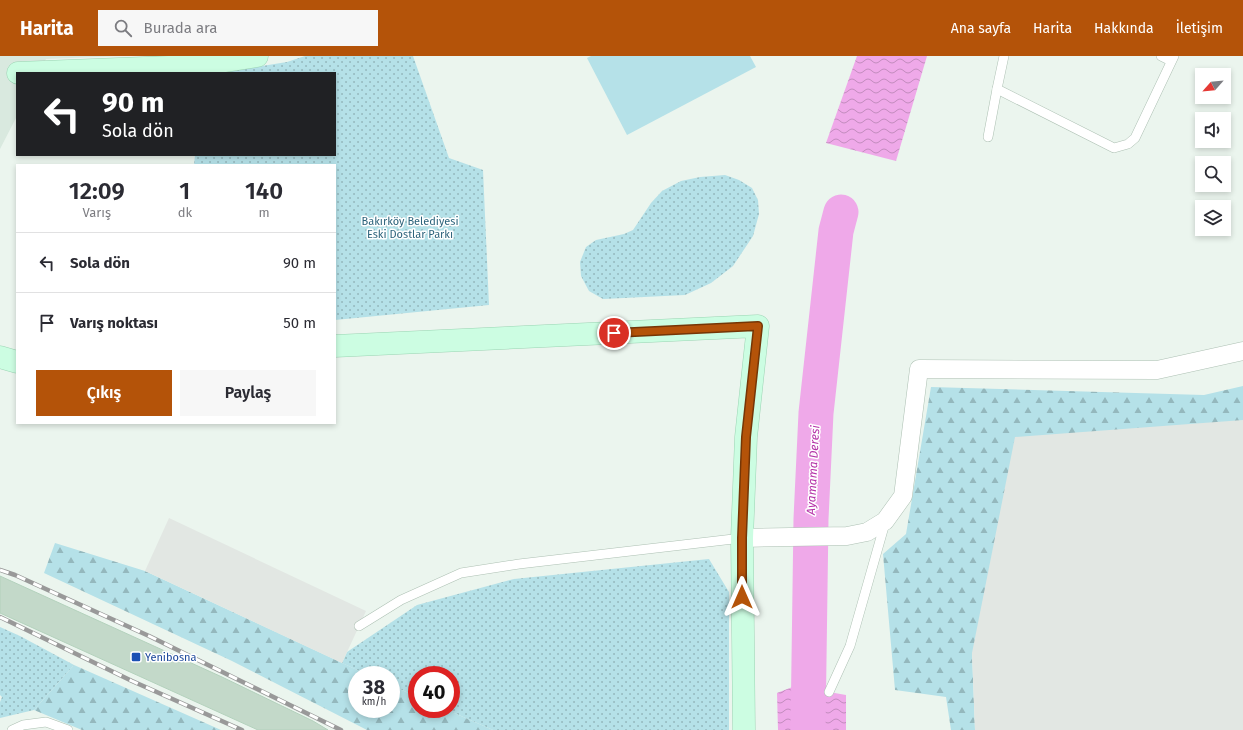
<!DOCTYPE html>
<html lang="tr">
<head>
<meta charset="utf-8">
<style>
  body { margin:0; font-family:"Fira Sans",sans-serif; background:#f7f7f7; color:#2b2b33; height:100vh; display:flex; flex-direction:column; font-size:15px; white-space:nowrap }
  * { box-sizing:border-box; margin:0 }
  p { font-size:13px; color:#7c7c81 }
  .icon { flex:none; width:22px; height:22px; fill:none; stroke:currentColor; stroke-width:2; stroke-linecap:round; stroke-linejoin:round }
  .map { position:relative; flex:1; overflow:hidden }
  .sheet { position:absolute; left:16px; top:108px; width:320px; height:260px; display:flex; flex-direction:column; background:#fff; border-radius:0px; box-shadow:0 2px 6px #0003 }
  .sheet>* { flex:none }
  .banner { position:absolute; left:16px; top:16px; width:320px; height:84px; border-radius:0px; box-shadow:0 2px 6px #0003; background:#202124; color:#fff; overflow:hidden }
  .needle { width:26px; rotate:243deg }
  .fabs { position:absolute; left:1195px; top:12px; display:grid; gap:8px }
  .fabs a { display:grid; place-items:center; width:36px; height:36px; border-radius:0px; background:#fff; box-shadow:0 2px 6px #0003; font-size:20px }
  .speed { position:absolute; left:348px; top:610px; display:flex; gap:8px; font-size:20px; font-weight:700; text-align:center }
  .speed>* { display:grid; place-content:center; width:52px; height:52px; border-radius:50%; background:#fff; box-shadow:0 2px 6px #0003; line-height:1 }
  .speed small { font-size:10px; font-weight:400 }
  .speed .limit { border:6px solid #d22; background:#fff; color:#111 }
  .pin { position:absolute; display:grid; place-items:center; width:34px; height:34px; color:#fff; margin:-17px; border:2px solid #fff; border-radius:50%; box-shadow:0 1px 4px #0007 }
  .me { position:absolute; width:44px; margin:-22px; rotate:0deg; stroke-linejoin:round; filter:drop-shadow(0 0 3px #0008) }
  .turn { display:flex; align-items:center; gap:14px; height:84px; padding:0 20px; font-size:18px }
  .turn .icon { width:52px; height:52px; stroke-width:2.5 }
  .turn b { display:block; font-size:28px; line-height:34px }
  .eta { display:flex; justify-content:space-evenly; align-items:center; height:68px; text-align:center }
  .eta b { font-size:24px; font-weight:600; line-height:28px }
  .button { display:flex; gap:8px; margin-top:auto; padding:8px 20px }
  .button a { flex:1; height:46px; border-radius:0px; background:#b45309; color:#fff; font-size:16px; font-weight:600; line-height:46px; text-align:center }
  .button a+a { background:#f7f7f7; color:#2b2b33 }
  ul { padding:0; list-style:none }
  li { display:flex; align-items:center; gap:12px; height:60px; padding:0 20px; border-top:1px solid #e1e1e2 }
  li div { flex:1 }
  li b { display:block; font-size:15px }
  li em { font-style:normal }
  header { display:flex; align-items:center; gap:24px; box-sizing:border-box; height:56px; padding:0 20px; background:#b45309; color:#fff }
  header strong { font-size:19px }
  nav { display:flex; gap:22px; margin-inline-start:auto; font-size:14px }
  .search { width:280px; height:36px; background:#f7f7f7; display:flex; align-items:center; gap:10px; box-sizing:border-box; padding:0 14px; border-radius:0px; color:#7c7c81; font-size:15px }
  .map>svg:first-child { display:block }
  .residential { fill:#d9e9df }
  .grass { fill:url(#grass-dots) }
  .forest { fill:url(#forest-firs) }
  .pitch { fill:#b5e1e8 }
  .parking { fill:#e2e7e3 }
  .water { fill:url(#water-waves) }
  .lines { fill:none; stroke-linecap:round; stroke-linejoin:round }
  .river { stroke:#efa9e9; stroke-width:35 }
  .building { fill:#c3d9c9; stroke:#b3d1bc }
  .lane-casing { stroke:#adc0b3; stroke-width:10 }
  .street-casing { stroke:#adc0b3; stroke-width:19 }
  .secondary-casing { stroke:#9bd4b3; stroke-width:23 }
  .lane { stroke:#fff; stroke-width:9 }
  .street { stroke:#fff; stroke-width:18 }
  .secondary { stroke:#ccfde2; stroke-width:22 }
  .rail-casing { stroke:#999; stroke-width:4.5 }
  .rail { stroke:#fff; stroke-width:3; stroke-dasharray:9; stroke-linecap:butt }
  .route-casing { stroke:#753606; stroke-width:10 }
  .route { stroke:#b45309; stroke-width:7 }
  .transit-dot { fill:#1a4fb4; stroke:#fff; stroke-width:1.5 }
  .labels { text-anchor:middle; stroke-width:3; stroke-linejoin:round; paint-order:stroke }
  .park-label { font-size:11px; fill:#2c637b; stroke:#fff }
  .transit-label { font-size:11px; fill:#164399; stroke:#fff; text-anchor:start }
  .water-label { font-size:12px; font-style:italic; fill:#b432a7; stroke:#fff }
</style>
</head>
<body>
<header>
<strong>Harita</strong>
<div class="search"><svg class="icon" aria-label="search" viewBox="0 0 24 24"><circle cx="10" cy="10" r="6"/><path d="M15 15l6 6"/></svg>Burada ara</div>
<nav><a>Ana sayfa</a><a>Harita</a><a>Hakkında</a><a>İletişim</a></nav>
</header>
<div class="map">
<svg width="1243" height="674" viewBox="0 0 1243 674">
  <defs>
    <pattern id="grass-dots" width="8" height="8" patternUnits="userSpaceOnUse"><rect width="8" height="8" fill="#b5e1e8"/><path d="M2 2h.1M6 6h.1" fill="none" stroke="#94b8bd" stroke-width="1.8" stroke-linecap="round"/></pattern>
    <pattern id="forest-firs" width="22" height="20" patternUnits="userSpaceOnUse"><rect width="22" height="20" fill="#b5e1e8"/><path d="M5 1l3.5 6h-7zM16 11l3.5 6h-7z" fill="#94b8bd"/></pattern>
    <pattern id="water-waves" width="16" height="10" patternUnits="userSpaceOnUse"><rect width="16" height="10" fill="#efa9e9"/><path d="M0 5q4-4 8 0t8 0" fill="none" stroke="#c38cbe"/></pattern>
  </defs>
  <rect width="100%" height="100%" fill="#ebf5ee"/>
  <polygon class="residential" points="0,0 121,0 46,3 39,17 17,17 17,60 0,93"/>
  <g class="grass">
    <polygon points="305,0 413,0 449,102 483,114 489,249 335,264 335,109 194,109 195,99 335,99 335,17 219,17 287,6"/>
    <polygon points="725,119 739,124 752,132 758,144 759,158 753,180 733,210 711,227 685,239 603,243 589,235 581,220 580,206 586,191 596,184 624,178 633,174 651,147 662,135 681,125 700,121"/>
    <polygon points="709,503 729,536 729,674 493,674 445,653 451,653 451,619 417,619 417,641 391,629 391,619 368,619 342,607 347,596 417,549 514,523"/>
    <polygon points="0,571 20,580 74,609 34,654 0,662 0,646 2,641 0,639"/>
  </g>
  <g class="forest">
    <polygon points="1243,330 1243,365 972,597 975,674 951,674 946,641 895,634 883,498 906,478 931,331 1204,339"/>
    <polygon points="55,487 145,515 368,619 357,619 357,653 391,653 391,629 417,641 417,653 445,653 493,674 367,674 232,605 44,517"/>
    <polygon points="74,609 221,674 82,674 34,654"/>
  </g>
  <polygon class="pitch" points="591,0 750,0 756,11 627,79 587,2"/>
  <g class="parking">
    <polygon points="1243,364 1243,674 975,674 972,597 1015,381"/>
    <polygon points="169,462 366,555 342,607 145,515"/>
  </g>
  <g class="water">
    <polygon points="857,0 927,0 896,105 826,87"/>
    <polygon points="795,630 846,639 846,674 778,674 777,637"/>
  </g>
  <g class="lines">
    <polyline class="river" points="808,674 811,463 816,357 836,175 841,156"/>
  </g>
  <polygon class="building" points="0,520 222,621 313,665 328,674 258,674 0,557"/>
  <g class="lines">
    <g class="lane-casing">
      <g id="lane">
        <polyline points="1161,0 1171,5"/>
        <polyline points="997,33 1114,92 1128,88 1135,82 1174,0"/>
        <polyline points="988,81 997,33 1004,0"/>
        <polyline points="359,570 401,544 461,517 519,508 742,482"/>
        <polyline points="829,636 850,590 885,467"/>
        <polyline points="12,674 23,669 46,666 68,674"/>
      </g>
    </g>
    <g class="street-casing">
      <polyline id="street" points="742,482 847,480 867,476 885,465 903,440 919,313 1157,314 1243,295"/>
    </g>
    <g class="secondary-casing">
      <g id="secondary">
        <polyline points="18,17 194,10 257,0"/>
        <polyline points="335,290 758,270 746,381 742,482 744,674"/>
        <polyline points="0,301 17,306"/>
      </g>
    </g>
    <use href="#lane" class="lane"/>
    <use href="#street" class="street"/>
    <use href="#secondary" class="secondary"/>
    <g class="rail-casing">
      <g id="rail">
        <polyline points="0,514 15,519 149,580 341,674"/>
        <polyline points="0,561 132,625 242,674"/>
      </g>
    </g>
    <use href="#rail" class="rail"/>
  </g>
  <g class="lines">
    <g class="route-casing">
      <polyline id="route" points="614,277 758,270 746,381 742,482 742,541"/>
    </g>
    <use href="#route" class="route"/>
  </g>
  <rect class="transit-dot" x="131" y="596" width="10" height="10" rx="2"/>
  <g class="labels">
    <g class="park-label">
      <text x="410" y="169">Bakırköy Belediyesi<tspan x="410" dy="13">Eski Dostlar Parkı</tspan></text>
    </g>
    <g class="transit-label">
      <text x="145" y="605">Yenibosna</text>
    </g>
    <g class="water-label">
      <text transform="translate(813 414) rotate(-87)" y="4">Ayamama Deresi</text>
    </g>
  </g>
</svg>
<div class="fabs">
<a><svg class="needle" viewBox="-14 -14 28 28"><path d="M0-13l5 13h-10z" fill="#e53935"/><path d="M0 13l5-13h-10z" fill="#7c7c81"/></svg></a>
<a><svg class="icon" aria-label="sound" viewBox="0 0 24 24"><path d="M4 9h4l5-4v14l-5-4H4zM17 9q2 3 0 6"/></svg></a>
<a><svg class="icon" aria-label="search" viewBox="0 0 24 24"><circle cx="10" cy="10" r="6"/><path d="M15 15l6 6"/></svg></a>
<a><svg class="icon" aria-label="layers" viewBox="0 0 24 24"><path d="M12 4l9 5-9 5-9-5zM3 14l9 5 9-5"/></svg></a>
</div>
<div class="speed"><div>38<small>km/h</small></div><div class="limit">40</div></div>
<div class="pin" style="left:614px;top:277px;background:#d93025"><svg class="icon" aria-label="arrive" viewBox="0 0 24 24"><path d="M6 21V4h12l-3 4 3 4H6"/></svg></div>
<svg class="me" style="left:742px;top:541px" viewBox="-20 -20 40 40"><path d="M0-17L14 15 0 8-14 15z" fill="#b45309" stroke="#fff" stroke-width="4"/></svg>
<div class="banner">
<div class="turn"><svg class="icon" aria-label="left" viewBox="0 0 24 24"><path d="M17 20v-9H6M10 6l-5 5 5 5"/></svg><div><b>90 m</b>Sola dön</div></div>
</div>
<section class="sheet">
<div class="eta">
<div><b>12:09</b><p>Varış</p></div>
<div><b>1</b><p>dk</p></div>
<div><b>140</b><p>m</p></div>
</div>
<ul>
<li><svg class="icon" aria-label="left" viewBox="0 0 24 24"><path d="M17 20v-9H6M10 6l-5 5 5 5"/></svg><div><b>Sola dön</b></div><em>90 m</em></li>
<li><svg class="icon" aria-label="arrive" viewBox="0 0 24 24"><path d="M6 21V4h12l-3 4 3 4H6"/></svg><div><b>Varış noktası</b></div><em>50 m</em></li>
</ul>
<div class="button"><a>Çıkış</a><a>Paylaş</a></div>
</section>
</div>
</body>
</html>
